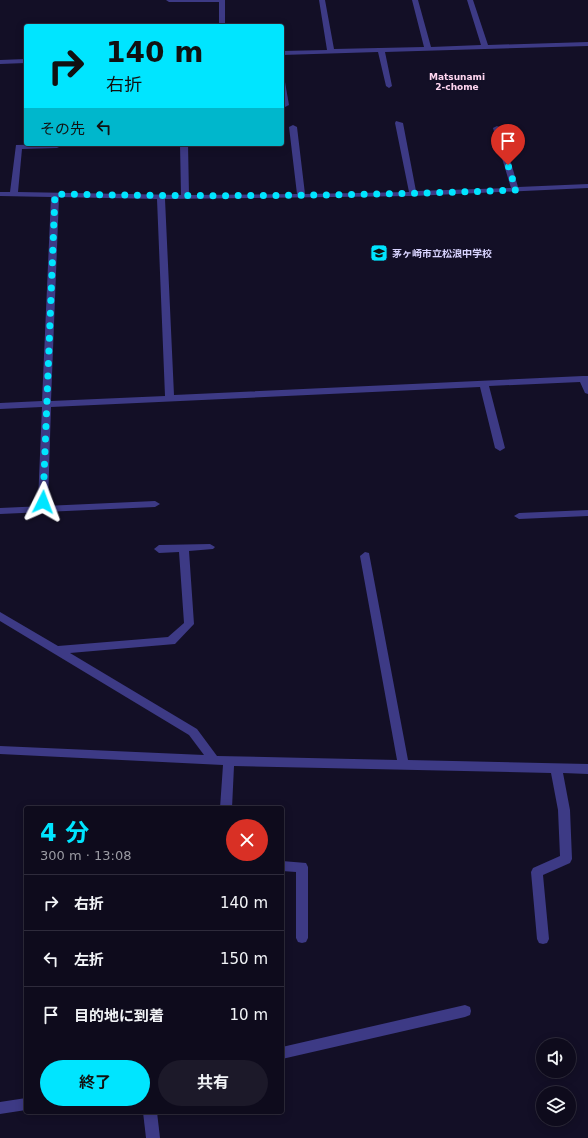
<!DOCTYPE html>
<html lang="ja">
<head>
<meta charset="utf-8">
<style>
  body { margin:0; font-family:"DejaVu Sans","Noto Sans JP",sans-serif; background:#1c1929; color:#f1f3f6; height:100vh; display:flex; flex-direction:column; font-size:15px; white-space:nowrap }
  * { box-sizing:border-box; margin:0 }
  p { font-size:13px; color:#9b9ba3 }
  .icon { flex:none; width:22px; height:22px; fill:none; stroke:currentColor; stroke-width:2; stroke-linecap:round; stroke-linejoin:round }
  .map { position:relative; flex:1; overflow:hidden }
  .details { position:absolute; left:24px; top:806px; width:260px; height:308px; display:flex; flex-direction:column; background:#0e0b1c; border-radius:4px; box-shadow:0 2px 10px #0003,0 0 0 1px #2e2b3b }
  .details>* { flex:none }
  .top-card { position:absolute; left:24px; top:24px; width:260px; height:122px; border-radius:4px; box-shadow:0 2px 10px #0003,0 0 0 1px #2e2b3b; background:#00e5ff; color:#111; overflow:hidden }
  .buttons { position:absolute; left:536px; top:1038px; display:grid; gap:8px }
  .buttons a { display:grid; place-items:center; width:40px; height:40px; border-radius:50%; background:#0e0b1c; box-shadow:0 2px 10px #0003,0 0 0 1px #2e2b3b; font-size:20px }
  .pin { position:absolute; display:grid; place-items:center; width:34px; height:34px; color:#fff; margin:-41px -17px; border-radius:50% 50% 50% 0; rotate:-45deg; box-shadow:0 0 4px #0007 }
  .pin .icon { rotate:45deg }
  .me { position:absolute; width:44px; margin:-22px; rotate:3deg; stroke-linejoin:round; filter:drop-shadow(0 0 3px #0008) }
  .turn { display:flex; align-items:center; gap:14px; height:84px; padding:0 16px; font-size:18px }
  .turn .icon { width:52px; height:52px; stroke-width:2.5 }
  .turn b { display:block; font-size:28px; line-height:34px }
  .then { display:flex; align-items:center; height:38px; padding:0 16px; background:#0003; gap:8px; font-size:15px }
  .round { display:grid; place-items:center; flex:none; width:42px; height:42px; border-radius:21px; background:#1c1929 }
  .headline { display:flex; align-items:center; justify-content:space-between; height:68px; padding:0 16px }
  h1 { font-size:24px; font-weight:700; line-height:30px; color:#00e5ff }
  .button { display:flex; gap:8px; margin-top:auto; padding:8px 16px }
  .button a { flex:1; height:46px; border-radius:24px; background:#00e5ff; color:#111; font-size:16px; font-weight:700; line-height:46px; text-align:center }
  .button a+a { background:#1c1929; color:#f1f3f6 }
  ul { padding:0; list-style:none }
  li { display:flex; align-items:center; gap:12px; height:56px; padding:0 16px; border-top:1px solid #2e2b3b }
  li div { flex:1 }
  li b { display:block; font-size:15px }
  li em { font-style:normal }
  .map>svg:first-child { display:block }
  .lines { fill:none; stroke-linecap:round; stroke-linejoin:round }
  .minor { fill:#3d3a85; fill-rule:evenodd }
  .route { stroke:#00e5ff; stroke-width:7; stroke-dasharray:0 12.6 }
  .labels { text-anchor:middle; stroke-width:4; stroke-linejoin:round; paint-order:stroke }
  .far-neighbourhood-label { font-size:9px; font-weight:bold; fill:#ffd6f0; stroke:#130f26 }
  .poi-label { font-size:10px; font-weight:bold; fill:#d9d4ff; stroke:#130f26; text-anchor:start }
</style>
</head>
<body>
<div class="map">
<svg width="588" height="1138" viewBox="0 0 588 1138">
  <rect width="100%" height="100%" fill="#130f26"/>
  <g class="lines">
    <g class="minor">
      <polygon points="166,0 225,0 225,26 219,26 219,2 169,2"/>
      <polygon points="319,0 325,0 334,49 424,47 412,0 418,0 431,47 481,45 467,0 473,0 488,45 588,42 588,46 385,52 392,86 389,88 386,86 378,52 282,55 282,51 327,50"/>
      <polygon points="26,59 26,63 0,64 0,60"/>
      <polygon points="282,80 285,82 289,105 285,107 282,106"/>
      <path d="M396 121 403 123 416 191 511 188 493 128 497 126 501 128 518 187 588 184V188L413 196 165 199 174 395 583 376H588V394L585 393 580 382 489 386 505 448 500 451 495 448 480 387 51 407 48 502 43 505 40 504 38 502 42 407 0 409V403L42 401 51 197 0 196V192H10L16 145 58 144 61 146 57 148 22 149 18 192 181 195 180 144H188L189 195 297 194 289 127 293 125 297 127 305 194 409 192 395 123ZM59 197 157 199 165 396 51 401Z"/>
      <polygon points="155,501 160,504 155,507 0,514 0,508"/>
      <polygon points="588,510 588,516 519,519 514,516 519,513"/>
      <polygon points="210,544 215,547 213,549 189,551 194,624 175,644 70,653 197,729 217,756 397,760 360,556 365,552 369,553 408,760 588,764 588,774 563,773 570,810 572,859 570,863 543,875 549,939 547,943 543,944 539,943 537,939 531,872 533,868 560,856 558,810 551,773 234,766 232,808 220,808 223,765 0,754 0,746 204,755 189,735 0,621 0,612 58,646 168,637 184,623 179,552 159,553 154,549 159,545"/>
      <polygon points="282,861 306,863 308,867 308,938 306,942 302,943 298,942 296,938 296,872 282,871"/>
      <polygon points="465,1005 470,1007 471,1011 470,1015 465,1017 282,1059 282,1047"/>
      <polygon points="26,1098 26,1110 0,1114 0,1102"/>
      <polygon points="143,1112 157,1112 160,1138 146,1138"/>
    </g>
  </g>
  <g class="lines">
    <path class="route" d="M43 502 55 194C209 197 362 196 516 190L508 165"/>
  </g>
  <defs>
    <g id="school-square" transform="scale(0.9)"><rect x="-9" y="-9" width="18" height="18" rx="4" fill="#00e5ff" stroke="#130f26"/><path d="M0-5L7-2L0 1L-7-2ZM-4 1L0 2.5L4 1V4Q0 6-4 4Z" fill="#111"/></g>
  </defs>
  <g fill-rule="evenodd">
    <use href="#school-square" x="379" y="253"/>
  </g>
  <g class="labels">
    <g class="far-neighbourhood-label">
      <text x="457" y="80">Matsunami<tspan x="457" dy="10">2-chome</tspan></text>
    </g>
    <g class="poi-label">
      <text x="392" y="257">茅ヶ崎市立松浪中学校</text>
    </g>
  </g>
</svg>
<div class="buttons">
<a><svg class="icon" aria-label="sound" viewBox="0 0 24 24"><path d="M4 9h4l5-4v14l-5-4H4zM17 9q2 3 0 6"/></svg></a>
<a><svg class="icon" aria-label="layers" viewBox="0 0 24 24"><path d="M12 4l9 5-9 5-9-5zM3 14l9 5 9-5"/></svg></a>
</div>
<div class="pin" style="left:508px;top:165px;background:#d93025"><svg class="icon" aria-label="arrive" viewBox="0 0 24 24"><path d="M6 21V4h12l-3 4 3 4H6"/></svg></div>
<svg class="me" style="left:43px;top:502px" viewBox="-20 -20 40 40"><path d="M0-17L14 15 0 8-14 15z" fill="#00e5ff" stroke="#fff" stroke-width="4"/></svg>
<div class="top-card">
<div class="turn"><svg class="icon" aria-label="right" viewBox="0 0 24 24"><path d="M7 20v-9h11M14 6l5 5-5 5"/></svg><div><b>140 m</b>右折</div></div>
<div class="then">その先<svg class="icon" aria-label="left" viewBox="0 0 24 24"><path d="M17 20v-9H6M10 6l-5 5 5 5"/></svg></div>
</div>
<section class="details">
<div class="headline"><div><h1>4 分</h1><p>300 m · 13:08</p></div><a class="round" style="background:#d93025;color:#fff"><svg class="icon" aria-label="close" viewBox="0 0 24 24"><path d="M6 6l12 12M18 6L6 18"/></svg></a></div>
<ul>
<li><svg class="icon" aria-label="right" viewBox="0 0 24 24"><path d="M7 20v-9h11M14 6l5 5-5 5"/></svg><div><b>右折</b></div><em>140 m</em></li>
<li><svg class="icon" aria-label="left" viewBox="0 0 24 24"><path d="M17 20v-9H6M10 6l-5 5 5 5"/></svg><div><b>左折</b></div><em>150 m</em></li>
<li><svg class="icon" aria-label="arrive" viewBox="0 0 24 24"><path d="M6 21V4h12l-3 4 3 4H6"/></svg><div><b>目的地に到着</b></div><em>10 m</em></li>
</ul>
<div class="button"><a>終了</a><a>共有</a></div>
</section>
</div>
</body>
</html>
